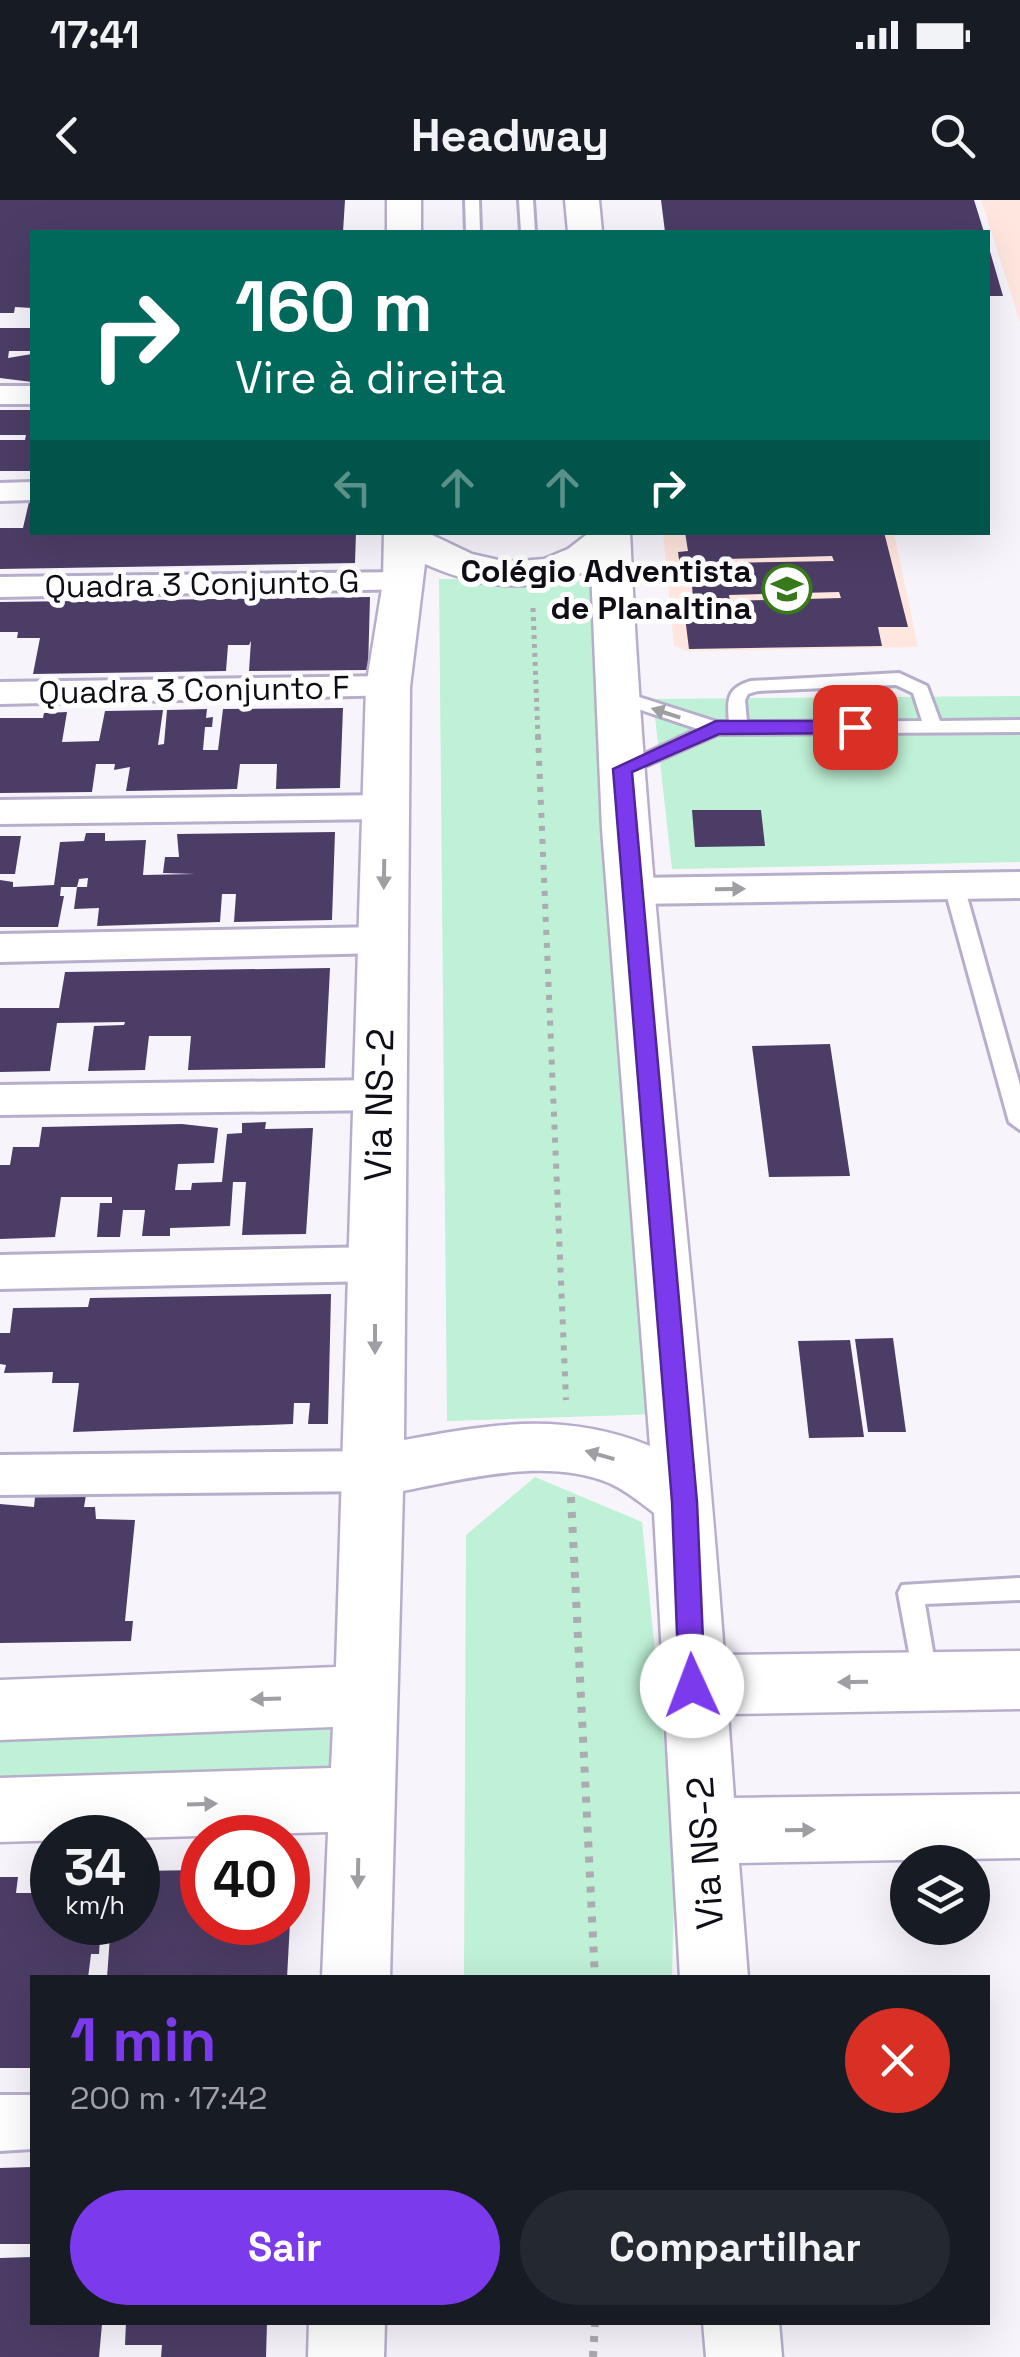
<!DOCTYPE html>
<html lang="pt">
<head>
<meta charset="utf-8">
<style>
  body { margin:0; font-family:"Space Grotesk",sans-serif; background:#242831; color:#f1f3f6; height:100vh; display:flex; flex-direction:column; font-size:38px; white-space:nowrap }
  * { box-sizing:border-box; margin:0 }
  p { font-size:32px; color:#9ea1a6 }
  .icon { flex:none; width:55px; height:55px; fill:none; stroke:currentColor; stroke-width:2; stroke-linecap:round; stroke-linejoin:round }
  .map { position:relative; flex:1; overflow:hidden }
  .panel { position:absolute; left:30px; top:1775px; width:960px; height:350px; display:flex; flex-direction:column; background:#171b24; border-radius:0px; box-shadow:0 10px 40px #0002 }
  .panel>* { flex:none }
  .guide { position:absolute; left:30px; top:30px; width:960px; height:305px; border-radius:0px; box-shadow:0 10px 40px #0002; background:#00695c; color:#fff; overflow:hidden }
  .fabs { position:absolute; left:890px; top:1645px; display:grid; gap:20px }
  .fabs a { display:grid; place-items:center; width:100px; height:100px; border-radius:50%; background:#171b24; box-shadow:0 10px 40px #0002; font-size:50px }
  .speed { position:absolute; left:30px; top:1615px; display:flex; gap:20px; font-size:50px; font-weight:700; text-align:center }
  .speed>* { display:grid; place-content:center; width:130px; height:130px; border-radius:50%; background:#171b24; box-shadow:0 10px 40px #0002; line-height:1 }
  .speed small { font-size:25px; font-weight:400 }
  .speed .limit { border:15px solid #d22; background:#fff; color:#111 }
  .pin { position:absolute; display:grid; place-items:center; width:85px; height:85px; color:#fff; margin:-42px; border-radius:20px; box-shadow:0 5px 15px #0006 }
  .me { position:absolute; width:110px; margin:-55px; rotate:358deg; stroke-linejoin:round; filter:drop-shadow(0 0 8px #0008) }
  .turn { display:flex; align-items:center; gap:35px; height:210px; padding:0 40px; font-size:45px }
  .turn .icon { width:130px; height:130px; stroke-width:2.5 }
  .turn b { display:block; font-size:70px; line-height:85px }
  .lanes { display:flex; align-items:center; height:95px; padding:0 40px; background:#0003; justify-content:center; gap:50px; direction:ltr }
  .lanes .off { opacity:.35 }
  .round { display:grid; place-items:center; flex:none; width:105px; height:105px; border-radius:52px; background:#242831 }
  .headline { display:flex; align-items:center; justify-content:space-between; height:170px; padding:0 40px }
  h1 { font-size:60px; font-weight:700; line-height:75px; color:#7c3aed }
  .action { display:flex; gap:20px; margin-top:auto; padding:20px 40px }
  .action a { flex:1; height:115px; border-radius:60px; background:#7c3aed; color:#fff; font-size:40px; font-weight:700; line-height:115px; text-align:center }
  .action a+a { background:#242831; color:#f1f3f6 }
  .status { display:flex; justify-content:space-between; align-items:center; height:70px; padding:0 50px; background:#171b24; direction:ltr }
  .status svg { height:28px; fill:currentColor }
  header { display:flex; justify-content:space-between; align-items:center; height:130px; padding:0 40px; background:#171b24; font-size:45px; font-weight:700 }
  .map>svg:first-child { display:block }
  .education { fill:#ffe6de }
  .green { fill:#bff1d6 }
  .building { fill:#4c3d66; fill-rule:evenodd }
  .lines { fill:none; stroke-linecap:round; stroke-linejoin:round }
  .lane-casing { stroke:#b8aecc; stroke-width:6 }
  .street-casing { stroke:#b8aecc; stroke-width:6 }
  .secondary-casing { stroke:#b8aecc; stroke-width:5 }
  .path-far2 { stroke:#adabb2; stroke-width:5; stroke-dasharray:4 5; stroke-linecap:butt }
  .path-far1 { stroke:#adabb2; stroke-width:6; stroke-dasharray:5 8; stroke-linecap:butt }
  .path { stroke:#adabb2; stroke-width:8; stroke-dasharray:6 9; stroke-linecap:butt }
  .lane { fill:#fff; fill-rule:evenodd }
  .street { fill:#fff; fill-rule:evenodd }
  .secondary { fill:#fff; fill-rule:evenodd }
  .oneway { fill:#9f9ea2 }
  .route { fill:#7c3aed; stroke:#51269a; stroke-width:2.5 }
  .labels { text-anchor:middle; stroke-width:10; stroke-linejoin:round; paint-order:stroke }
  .far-poi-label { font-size:32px; font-weight:bold; fill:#100d17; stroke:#fff; text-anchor:end }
  .far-street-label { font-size:32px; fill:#100d17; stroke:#fff }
  .street-label { font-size:38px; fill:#100d17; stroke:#fff }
</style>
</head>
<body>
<div class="status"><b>17:41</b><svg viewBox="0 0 49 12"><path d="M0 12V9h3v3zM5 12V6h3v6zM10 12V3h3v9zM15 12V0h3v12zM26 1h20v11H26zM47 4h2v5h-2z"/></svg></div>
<header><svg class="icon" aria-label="back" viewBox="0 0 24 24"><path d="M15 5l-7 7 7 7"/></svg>Headway<svg class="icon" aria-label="search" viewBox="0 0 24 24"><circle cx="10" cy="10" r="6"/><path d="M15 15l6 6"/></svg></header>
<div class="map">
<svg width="1020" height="2157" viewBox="0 0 1020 2157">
  <rect width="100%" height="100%" fill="#f7f5fb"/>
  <g class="education">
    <polygon points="981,0 1020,0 1020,122 1013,100"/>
    <polygon points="663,333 894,333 918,447 686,451 674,445"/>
  </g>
  <g class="green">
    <polygon points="439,379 600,381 658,1214 447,1221"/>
    <polygon points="1020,496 1020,662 672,669 653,499"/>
    <polygon points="535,1277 642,1322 675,1651 672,1777 464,1778 466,1335"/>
    <polygon points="346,1514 345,1582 0,1591 0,1528"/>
  </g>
  <g class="building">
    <polygon points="0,0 345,0 343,32 32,32 32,108 15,107 14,113 0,113"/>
    <polygon points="661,0 974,0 984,32 665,32"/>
    <polygon points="988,48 989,48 1003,96 988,96"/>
    <polygon points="0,128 32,128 32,151 9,151 8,158 32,154 32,182 0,178"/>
    <polygon points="0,210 32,210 32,271 0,271 0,240 25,240 26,235 0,235"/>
    <polygon points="32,301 32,332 356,332 355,363 0,369 0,328 23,328 29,302"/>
    <path d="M685 332H884L908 427H878L882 446 689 449 685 417H695L690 366 680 367 678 352 688 351ZM832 356 834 361 724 363V359ZM839 392 841 398 730 401 729 395Z"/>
    <polygon points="370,397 368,470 249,471 251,441 249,445 228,445 226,471 33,474 40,438 17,438 18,432 0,432 0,402"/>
    <polygon points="343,508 340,588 276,589 277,564 240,564 237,589 126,591 130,567 114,570 115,564 96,564 92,592 0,593 0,518 43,518 44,513 67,512 62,542 99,541 105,511 163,510 158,545 164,544 167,510 207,509 206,518 213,517 212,527 205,527 203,550 218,550 223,509"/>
    <polygon points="692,610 761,610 765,646 695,647"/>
    <polygon points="335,632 332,720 234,722 236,694 222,694 220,722 97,726 99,708 74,709 77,687 87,687 88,678 79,679 77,687 61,687 60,696 64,696 58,727 0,727 0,680 13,682 13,687 54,685 60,642 84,641 86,633 105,633 105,641 146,640 143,675 195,674 163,673 165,657 179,657 177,634"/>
    <polygon points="0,636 21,636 15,674 0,674"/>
    <polygon points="330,768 325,868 188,870 191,836 149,836 145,870 88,871 94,826 124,825 125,822 57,823 50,871 0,872 0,808 59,808 65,772"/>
    <polygon points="830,844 850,976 769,977 752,846"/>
    <polygon points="266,922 265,929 313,928 306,1034 242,1035 246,982 233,982 230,1026 170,1028 170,1036 142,1036 145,1010 123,1010 120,1037 97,1037 100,1003 112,1003 112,997 61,997 55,1037 0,1039 0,965 10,965 13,947 39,947 42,927 182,924 218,928 214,963 178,964 175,990 191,990 192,983 222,982 227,934 242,933 242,923"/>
    <polygon points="331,1094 328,1224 308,1224 310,1203 294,1203 293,1224 73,1232 79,1183 52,1183 53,1172 4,1173 6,1165 0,1164 0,1133 10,1133 13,1108 88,1107 90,1098"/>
    <polygon points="893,1138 906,1232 868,1232 855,1139"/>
    <polygon points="850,1140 864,1237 809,1238 798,1141"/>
    <polygon points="86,1295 84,1307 95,1307 96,1319 135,1320 125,1421 133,1421 131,1441 0,1443 0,1304 34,1307 35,1297"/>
    <polygon points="200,1670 202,1722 290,1722 287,1778 107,1778 111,1722 138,1722 138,1671"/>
    <polygon points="0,1677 18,1677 16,1693 52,1693 52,1722 101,1722 99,1754 91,1754 88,1778 32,1778 32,1868 0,1868"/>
    <polygon points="32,1967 32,2044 0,2044 0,1968"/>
    <polygon points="32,2057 32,2122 102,2124 99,2157 0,2157 0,2058"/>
    <polygon points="126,2122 267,2122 266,2157 161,2157 162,2145 125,2145"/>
  </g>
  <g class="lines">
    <g class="lane-casing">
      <g id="lane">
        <polygon points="465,0 479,0 480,32 466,32"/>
        <polygon points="519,0 533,0 535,32 521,32"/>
        <path d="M899 473 927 486 940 521 1020 520V532L718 534 629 573H615L613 569 698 529 611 500V492L617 490 717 522H729C727 499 727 488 751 481ZM896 485 913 493 922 521 747 522 745 500 748 494 758 491Z"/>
        <polygon points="954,679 964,686 1020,885 1020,930 1009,922 944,686"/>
        <polygon points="1020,1378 1020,1400 925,1404 938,1481 934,1490 925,1493 916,1490 898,1393 902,1385"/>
      </g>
    </g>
    <g class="street-casing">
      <g id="street">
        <rect x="0" y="186" width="32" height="18"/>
        <polygon points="32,282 32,300 0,301 0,283"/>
        <polygon points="404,372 415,375 420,382 415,389 0,397 0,377"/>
        <polygon points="388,476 400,479 405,487 400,495 0,504 0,482"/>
        <polygon points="385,595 398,598 403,607 398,616 385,619 0,624 0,600"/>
        <polygon points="1020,672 1020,698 633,704 620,700 615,691 620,682 633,678"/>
        <polygon points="383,727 396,730 402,740 396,750 383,753 0,762 0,734"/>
        <polygon points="379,880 393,884 399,895 393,906 379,910 0,915 0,885"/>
        <polygon points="375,1047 390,1052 396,1064 390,1076 375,1081 0,1089 0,1055"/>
        <polygon points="374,1251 390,1257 397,1271 390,1285 374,1291 0,1295 0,1255"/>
        <polygon points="0,1895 32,1895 32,1949 0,1951"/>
      </g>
    </g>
    <g class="secondary-casing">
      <g id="secondary">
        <rect x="387" y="0" width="34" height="32"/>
        <polygon points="565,0 599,0 602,32 568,32"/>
        <path d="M384 332H426L472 354 507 362 544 359 568 349 590 332H630C647 708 697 1082 724 1455L1020 1451V1509L728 1514 734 1598 1020 1594V1658L739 1663 748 1778H680L654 1313C640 1302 625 1290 609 1283 546 1257 466 1279 403 1291L390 1778H322L328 1632 0 1642V1578L331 1568 333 1527 0 1540V1480L336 1467 366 487 383 382ZM425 364C481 389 533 394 591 369L602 629 650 1246C563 1211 493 1224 404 1240L410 487Z"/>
        <polygon points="309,2122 385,2122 384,2157 308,2157"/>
        <polygon points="703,2122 779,2122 782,2157 706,2157"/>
      </g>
    </g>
    <polyline class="path-far2" points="533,408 538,538"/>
    <polyline class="path-far1" points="538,535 566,1200"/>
    <g class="path">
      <polyline points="571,1297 595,1778"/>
      <polyline points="593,2157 595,2122"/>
    </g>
    <use href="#lane" class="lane"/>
    <use href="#street" class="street"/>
    <use href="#secondary" class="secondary"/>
  </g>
  <defs><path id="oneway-solid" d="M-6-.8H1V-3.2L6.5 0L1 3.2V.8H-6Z" transform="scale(2.5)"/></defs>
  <g class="oneway">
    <use href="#oneway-solid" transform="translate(666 513) rotate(-162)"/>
    <use href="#oneway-solid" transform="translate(384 674) rotate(91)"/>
    <use href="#oneway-solid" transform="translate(730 689) rotate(-1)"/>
    <use href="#oneway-solid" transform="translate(375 1139) rotate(90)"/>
    <use href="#oneway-solid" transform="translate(600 1255) rotate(-164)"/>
    <use href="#oneway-solid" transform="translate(853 1482) rotate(179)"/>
    <use href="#oneway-solid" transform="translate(266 1499) rotate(178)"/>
    <use href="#oneway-solid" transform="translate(202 1604) rotate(-2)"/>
    <use href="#oneway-solid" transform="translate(800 1630) rotate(-1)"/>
    <use href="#oneway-solid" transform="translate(358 1673) rotate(91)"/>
  </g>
  <polygon class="route" points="716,521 855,521 864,527 855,533 719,534 632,572 697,1302 705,1486 701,1494 692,1498 683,1494 679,1486 672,1302 613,569"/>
  <defs>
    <g id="university-ring" transform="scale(2.5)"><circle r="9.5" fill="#fff" stroke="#387a1a" stroke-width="1.5"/><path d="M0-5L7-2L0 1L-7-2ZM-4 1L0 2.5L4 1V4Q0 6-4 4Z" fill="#387a1a"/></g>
  </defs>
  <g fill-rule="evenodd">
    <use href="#university-ring" x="787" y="389"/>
  </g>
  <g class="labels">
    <g class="far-poi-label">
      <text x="752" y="382">Colégio Adventista<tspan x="752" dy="37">de Planaltina</tspan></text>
    </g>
    <g class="far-street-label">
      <text transform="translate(202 384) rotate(-1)" y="11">Quadra 3 Conjunto G</text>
      <text transform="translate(194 490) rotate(-1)" y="11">Quadra 3 Conjunto F</text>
    </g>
    <g class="street-label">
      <text transform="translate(379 905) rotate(-89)" y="13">Via NS-2</text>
      <text transform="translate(705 1653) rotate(-94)" y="13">Via NS-2</text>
    </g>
  </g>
</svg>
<div class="fabs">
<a><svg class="icon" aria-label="layers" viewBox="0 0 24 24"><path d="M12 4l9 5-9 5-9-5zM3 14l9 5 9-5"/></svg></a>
</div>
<div class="speed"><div>34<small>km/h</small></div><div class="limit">40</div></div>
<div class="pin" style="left:855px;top:527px;background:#d93025"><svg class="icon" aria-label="arrive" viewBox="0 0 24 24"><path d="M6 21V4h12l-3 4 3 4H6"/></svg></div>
<svg class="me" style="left:692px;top:1486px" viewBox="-20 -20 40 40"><circle r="19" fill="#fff"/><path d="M0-13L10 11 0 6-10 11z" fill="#7c3aed"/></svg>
<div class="guide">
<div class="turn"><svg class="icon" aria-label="right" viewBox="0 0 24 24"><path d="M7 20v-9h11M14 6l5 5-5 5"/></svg><div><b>160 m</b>Vire à direita</div></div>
<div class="lanes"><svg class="icon off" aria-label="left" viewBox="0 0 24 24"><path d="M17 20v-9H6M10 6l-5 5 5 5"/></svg><svg class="icon off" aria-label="ahead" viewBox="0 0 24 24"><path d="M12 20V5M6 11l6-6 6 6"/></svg><svg class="icon off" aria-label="ahead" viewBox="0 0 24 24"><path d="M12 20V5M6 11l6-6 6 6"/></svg><svg class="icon" aria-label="right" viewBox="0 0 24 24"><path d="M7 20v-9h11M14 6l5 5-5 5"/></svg></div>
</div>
<section class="panel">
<div class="headline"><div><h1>1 min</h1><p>200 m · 17:42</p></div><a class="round" style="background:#d93025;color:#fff"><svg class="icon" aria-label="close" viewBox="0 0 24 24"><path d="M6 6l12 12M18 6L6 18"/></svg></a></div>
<div class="action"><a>Sair</a><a>Compartilhar</a></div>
</section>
</div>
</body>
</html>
